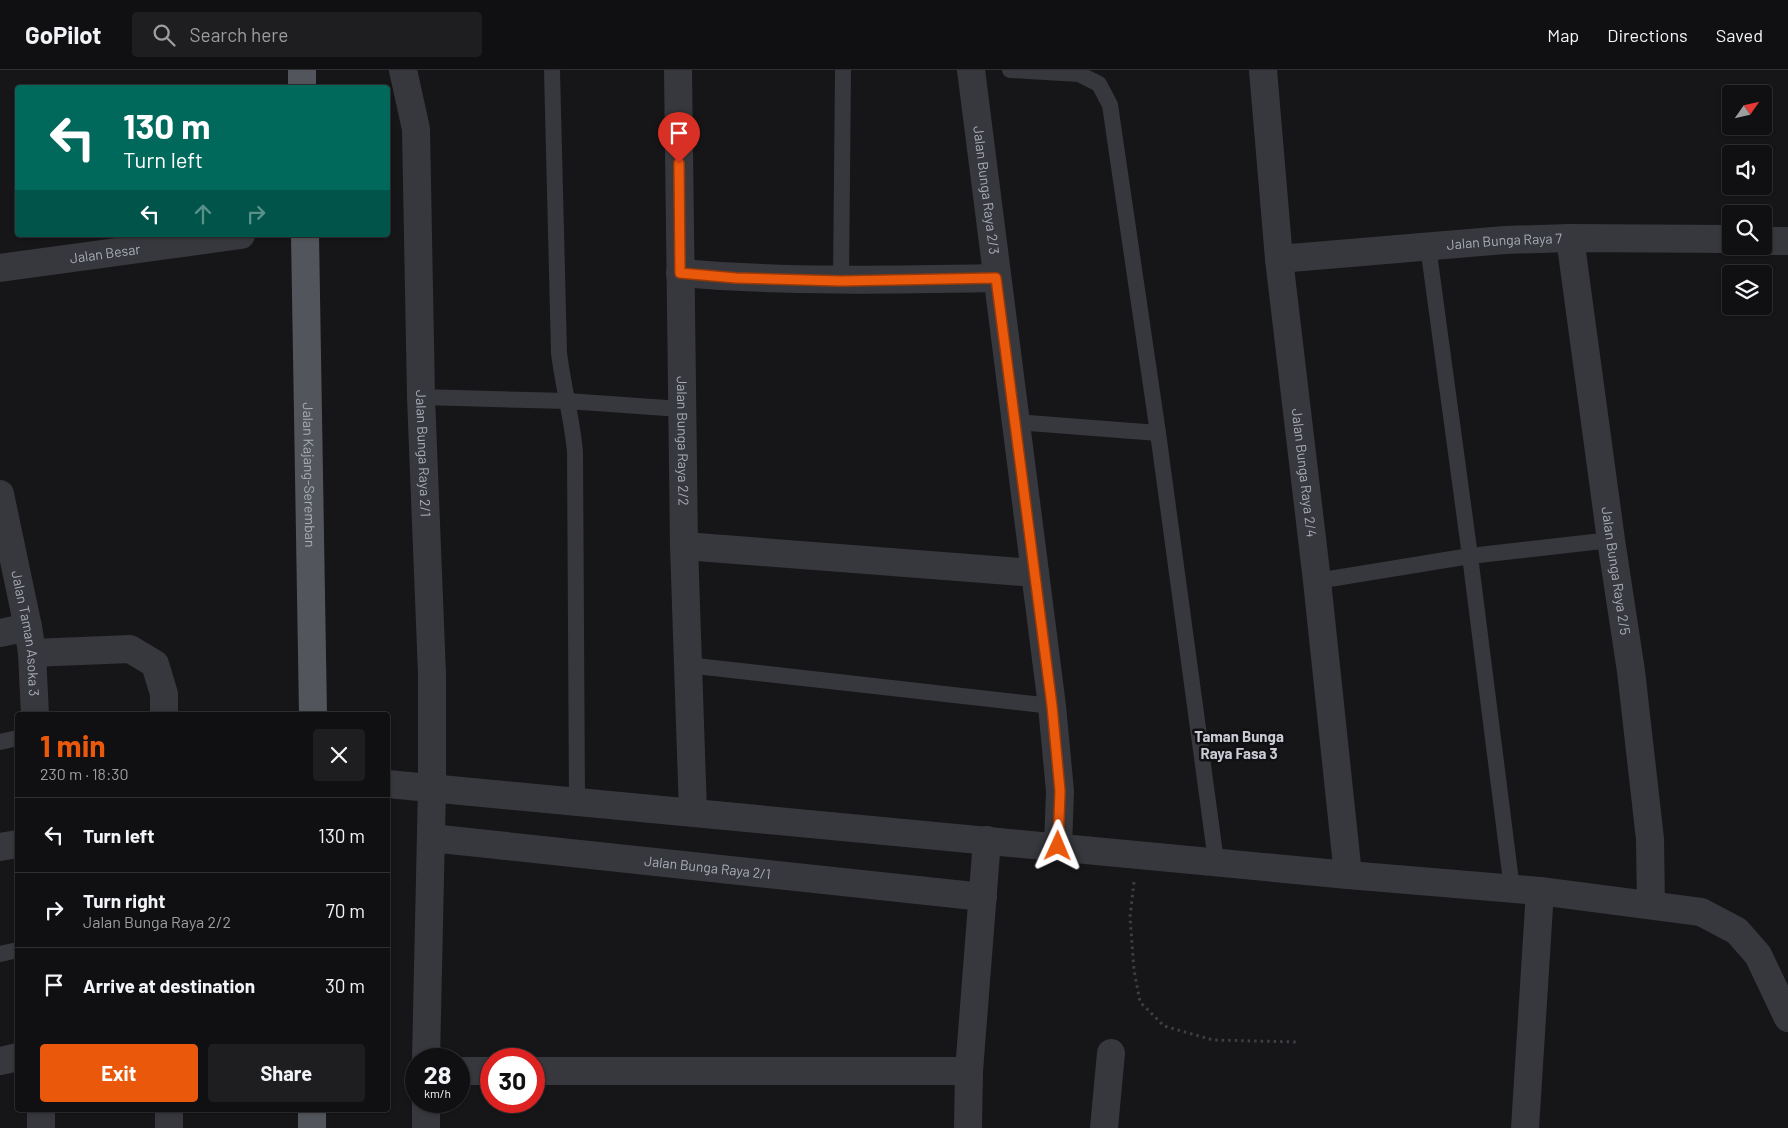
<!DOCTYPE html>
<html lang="en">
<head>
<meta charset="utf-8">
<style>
  body { margin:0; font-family:Barlow,sans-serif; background:#1e1e20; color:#f1f3f6; height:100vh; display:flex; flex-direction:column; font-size:19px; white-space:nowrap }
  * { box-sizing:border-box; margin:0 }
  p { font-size:16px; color:#9c9d9f }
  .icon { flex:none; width:28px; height:28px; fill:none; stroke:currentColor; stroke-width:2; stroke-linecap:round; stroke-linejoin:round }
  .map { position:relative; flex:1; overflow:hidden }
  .details { position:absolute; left:15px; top:642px; width:375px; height:400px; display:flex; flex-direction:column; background:#101012; border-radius:5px; box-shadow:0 1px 4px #0004,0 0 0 1px #303032 }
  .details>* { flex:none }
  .banner { position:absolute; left:15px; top:15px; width:375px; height:152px; border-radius:5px; box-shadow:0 1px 4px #0004,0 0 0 1px #303032; background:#00695c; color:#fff; overflow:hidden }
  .needle { width:32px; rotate:56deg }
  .fabs { position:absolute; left:1722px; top:15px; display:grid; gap:10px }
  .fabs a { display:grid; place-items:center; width:50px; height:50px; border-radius:5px; background:#101012; box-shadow:0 1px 4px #0004,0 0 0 1px #303032; font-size:25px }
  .speed { position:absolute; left:405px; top:978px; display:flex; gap:10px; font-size:25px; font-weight:700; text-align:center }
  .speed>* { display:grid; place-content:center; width:65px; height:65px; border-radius:50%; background:#101012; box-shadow:0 1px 4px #0004,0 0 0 1px #303032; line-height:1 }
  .speed small { font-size:12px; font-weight:400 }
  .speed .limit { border:8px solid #d22; background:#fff; color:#111 }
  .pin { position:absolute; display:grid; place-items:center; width:42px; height:42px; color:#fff; margin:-51px -21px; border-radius:50% 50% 50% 0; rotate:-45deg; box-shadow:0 0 5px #0007 }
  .pin .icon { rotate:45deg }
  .me { position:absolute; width:55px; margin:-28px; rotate:1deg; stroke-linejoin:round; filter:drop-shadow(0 0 4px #0008) }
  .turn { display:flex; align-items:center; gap:18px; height:105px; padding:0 25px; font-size:22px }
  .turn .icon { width:65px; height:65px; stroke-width:2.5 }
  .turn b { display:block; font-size:35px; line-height:42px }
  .lanes { display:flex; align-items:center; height:48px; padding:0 25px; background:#0003; justify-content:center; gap:25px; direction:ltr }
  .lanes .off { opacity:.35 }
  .round { display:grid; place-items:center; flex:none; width:52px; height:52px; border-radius:5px; background:#1e1e20 }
  .overview { display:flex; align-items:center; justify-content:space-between; height:85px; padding:0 25px }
  h1 { font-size:30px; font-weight:700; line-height:38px; color:#ea580c }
  .action { display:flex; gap:10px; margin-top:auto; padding:10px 25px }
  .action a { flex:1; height:58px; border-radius:5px; background:#ea580c; color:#fff; font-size:20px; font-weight:700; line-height:58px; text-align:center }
  .action a+a { background:#1e1e20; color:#f1f3f6 }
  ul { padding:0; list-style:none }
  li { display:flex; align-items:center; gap:15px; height:75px; padding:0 25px; border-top:1px solid #303032 }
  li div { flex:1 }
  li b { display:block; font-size:19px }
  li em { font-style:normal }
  header { display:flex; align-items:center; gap:30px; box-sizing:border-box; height:70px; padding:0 25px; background:#101012; border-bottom:1px solid #303032 }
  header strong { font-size:24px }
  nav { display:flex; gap:28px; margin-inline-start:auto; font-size:18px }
  .search { width:350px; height:45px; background:#1e1e20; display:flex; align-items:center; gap:12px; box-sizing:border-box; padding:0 18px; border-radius:5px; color:#9c9d9f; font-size:19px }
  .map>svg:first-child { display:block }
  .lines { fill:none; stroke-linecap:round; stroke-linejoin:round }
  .path { stroke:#3d3f44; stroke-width:3; stroke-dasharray:2.5 4; stroke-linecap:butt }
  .lane { stroke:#37383d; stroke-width:16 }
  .street { stroke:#37383d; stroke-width:28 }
  .primary { stroke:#53555c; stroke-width:28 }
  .route-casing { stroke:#983908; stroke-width:12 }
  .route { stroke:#ea580c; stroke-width:9 }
  .labels { text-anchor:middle; stroke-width:5; stroke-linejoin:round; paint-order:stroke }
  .street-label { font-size:14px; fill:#a8adb8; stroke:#111113 }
  .neighbourhood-label { font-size:15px; font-weight:bold; fill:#c9ccd4; stroke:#111113 }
</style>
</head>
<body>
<header>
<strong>GoPilot</strong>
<div class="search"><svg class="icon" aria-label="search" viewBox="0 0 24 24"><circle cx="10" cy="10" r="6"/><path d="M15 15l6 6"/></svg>Search here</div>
<nav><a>Map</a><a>Directions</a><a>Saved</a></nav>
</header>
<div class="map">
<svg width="1788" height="1058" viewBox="0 0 1788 1058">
  <rect width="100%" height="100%" fill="#161618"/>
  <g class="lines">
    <polyline class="path" points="1134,812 1130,847 1134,900 1140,932 1164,956 1213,970 1296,972"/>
    <g class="lane">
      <path d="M552 0 559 283C563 316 572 348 575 382L577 731"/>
      <polyline points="1010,0 1079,4 1099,14 1110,35 1158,363 1216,791"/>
      <polyline points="1428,176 1470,486 1512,819"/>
      <polyline points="841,211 843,0"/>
      <polyline points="421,327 567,331 681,339"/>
      <polyline points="1015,352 1158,363"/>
      <polyline points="1317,511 1470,486 1611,470"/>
      <polyline points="687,595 1052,636"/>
      <polyline points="0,672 18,668"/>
      <polyline points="0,884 18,880"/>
    </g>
    <g class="street">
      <path id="s1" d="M403 0 416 59 421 327 432 604V718L426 989"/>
      <path id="s2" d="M678 0 684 476 693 742"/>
      <path id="s3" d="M971 0 1052 636 1060 721 1058 776"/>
      <path id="s4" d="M1263 0 1279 189 1317 511 1348 805"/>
      <path id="s5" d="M1570 168 1611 470 1631 601 1650 769 1651 835"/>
      <polyline points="1764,171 1788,171"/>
      <path id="s6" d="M1279 189 1505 170 1570 168 1731 169"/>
      <path id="s7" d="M0 198 241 165"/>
      <path d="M680 203C787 212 890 210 997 208"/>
      <path id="s8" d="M0 424 28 557 32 583 35 645"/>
      <polyline points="684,476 1035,503"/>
      <polyline points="0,563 28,557"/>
      <polyline points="32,583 130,579 155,594 164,624 164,645"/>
      <polyline points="388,714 1348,805 1540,821 1701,842 1737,861 1758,885 1788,948"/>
      <path id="s9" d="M431 768 983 827"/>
      <polyline points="0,777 18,774"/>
      <polyline points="0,991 18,987"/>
      <polyline points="459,1001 491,1001"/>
      <polyline points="534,1001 969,1001"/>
      <polyline points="41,1040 41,1058"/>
      <polyline points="169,1040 169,1058"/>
      <polyline points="426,1058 426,1031"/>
      <polyline points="968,1058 969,1001 987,770"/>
      <polyline points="1104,1058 1111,983"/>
      <polyline points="1525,1058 1540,821"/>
    </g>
    <g class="primary">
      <polyline points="302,0 302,18"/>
      <path id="s10" d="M305 165 313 645"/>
      <polyline points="312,1058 312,1040"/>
    </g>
  </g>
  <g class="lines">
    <g class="route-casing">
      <polyline id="route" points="679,93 680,203 736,208 841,211 996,208 1052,636 1060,721 1058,776"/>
    </g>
    <use href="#route" class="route"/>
  </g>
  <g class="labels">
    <g class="street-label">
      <text dy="5" stroke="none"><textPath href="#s3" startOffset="121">Jalan Bunga Raya 2/3</textPath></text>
      <text dy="5" stroke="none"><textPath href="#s6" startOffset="226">Jalan Bunga Raya 7</textPath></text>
      <text dy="5" stroke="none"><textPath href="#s7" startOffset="106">Jalan Besar</textPath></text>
      <text dy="5" stroke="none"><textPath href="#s2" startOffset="371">Jalan Bunga Raya 2/2</textPath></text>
      <text dy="5" stroke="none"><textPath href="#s1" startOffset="385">Jalan Bunga Raya 2/1</textPath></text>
      <text dy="5" stroke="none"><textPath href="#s4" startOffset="405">Jalan Bunga Raya 2/4</textPath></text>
      <text dy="5" stroke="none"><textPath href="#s10" startOffset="240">Jalan Kajang-Seremban</textPath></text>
      <text dy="5" stroke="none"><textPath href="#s5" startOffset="336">Jalan Bunga Raya 2/5</textPath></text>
      <text dy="5" stroke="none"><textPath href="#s8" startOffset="142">Jalan Taman Asoka 3</textPath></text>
      <text dy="5" stroke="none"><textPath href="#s9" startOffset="278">Jalan Bunga Raya 2/1</textPath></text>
    </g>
    <g class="neighbourhood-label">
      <text x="1239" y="672">Taman Bunga<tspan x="1239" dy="17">Raya Fasa 3</tspan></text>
    </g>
  </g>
</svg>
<div class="fabs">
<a><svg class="needle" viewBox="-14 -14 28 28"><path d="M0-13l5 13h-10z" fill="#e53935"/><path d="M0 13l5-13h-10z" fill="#9c9d9f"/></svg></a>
<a><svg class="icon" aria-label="sound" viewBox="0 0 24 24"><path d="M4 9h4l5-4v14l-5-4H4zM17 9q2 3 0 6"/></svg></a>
<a><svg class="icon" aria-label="search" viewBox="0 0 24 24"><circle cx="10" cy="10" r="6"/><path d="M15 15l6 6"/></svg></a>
<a><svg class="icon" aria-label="layers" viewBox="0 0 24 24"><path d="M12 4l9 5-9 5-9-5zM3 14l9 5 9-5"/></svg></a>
</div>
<div class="speed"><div>28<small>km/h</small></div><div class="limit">30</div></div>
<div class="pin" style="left:679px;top:93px;background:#d93025"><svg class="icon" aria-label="arrive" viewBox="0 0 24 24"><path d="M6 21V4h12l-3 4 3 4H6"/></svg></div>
<svg class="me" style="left:1058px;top:776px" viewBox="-20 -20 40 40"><path d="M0-17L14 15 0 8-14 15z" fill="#ea580c" stroke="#fff" stroke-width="4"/></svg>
<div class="banner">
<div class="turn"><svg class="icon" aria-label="left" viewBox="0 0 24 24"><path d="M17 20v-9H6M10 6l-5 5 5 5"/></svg><div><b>130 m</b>Turn left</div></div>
<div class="lanes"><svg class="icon" aria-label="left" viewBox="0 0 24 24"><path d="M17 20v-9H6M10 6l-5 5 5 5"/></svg><svg class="icon off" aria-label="ahead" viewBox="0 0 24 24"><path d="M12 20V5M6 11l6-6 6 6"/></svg><svg class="icon off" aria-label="right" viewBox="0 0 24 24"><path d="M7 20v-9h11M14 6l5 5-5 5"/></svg></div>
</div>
<section class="details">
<div class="overview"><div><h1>1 min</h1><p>230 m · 18:30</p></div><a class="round"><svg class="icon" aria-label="close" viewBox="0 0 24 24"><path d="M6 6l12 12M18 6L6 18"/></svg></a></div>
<ul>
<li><svg class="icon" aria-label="left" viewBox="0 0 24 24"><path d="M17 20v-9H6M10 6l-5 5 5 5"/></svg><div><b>Turn left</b></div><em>130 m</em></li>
<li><svg class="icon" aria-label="right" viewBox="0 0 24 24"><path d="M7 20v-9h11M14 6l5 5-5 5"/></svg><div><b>Turn right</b><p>Jalan Bunga Raya 2/2</p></div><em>70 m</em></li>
<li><svg class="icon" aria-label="arrive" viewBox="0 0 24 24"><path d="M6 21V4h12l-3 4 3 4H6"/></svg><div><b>Arrive at destination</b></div><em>30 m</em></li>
</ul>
<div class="action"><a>Exit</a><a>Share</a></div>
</section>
</div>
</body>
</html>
